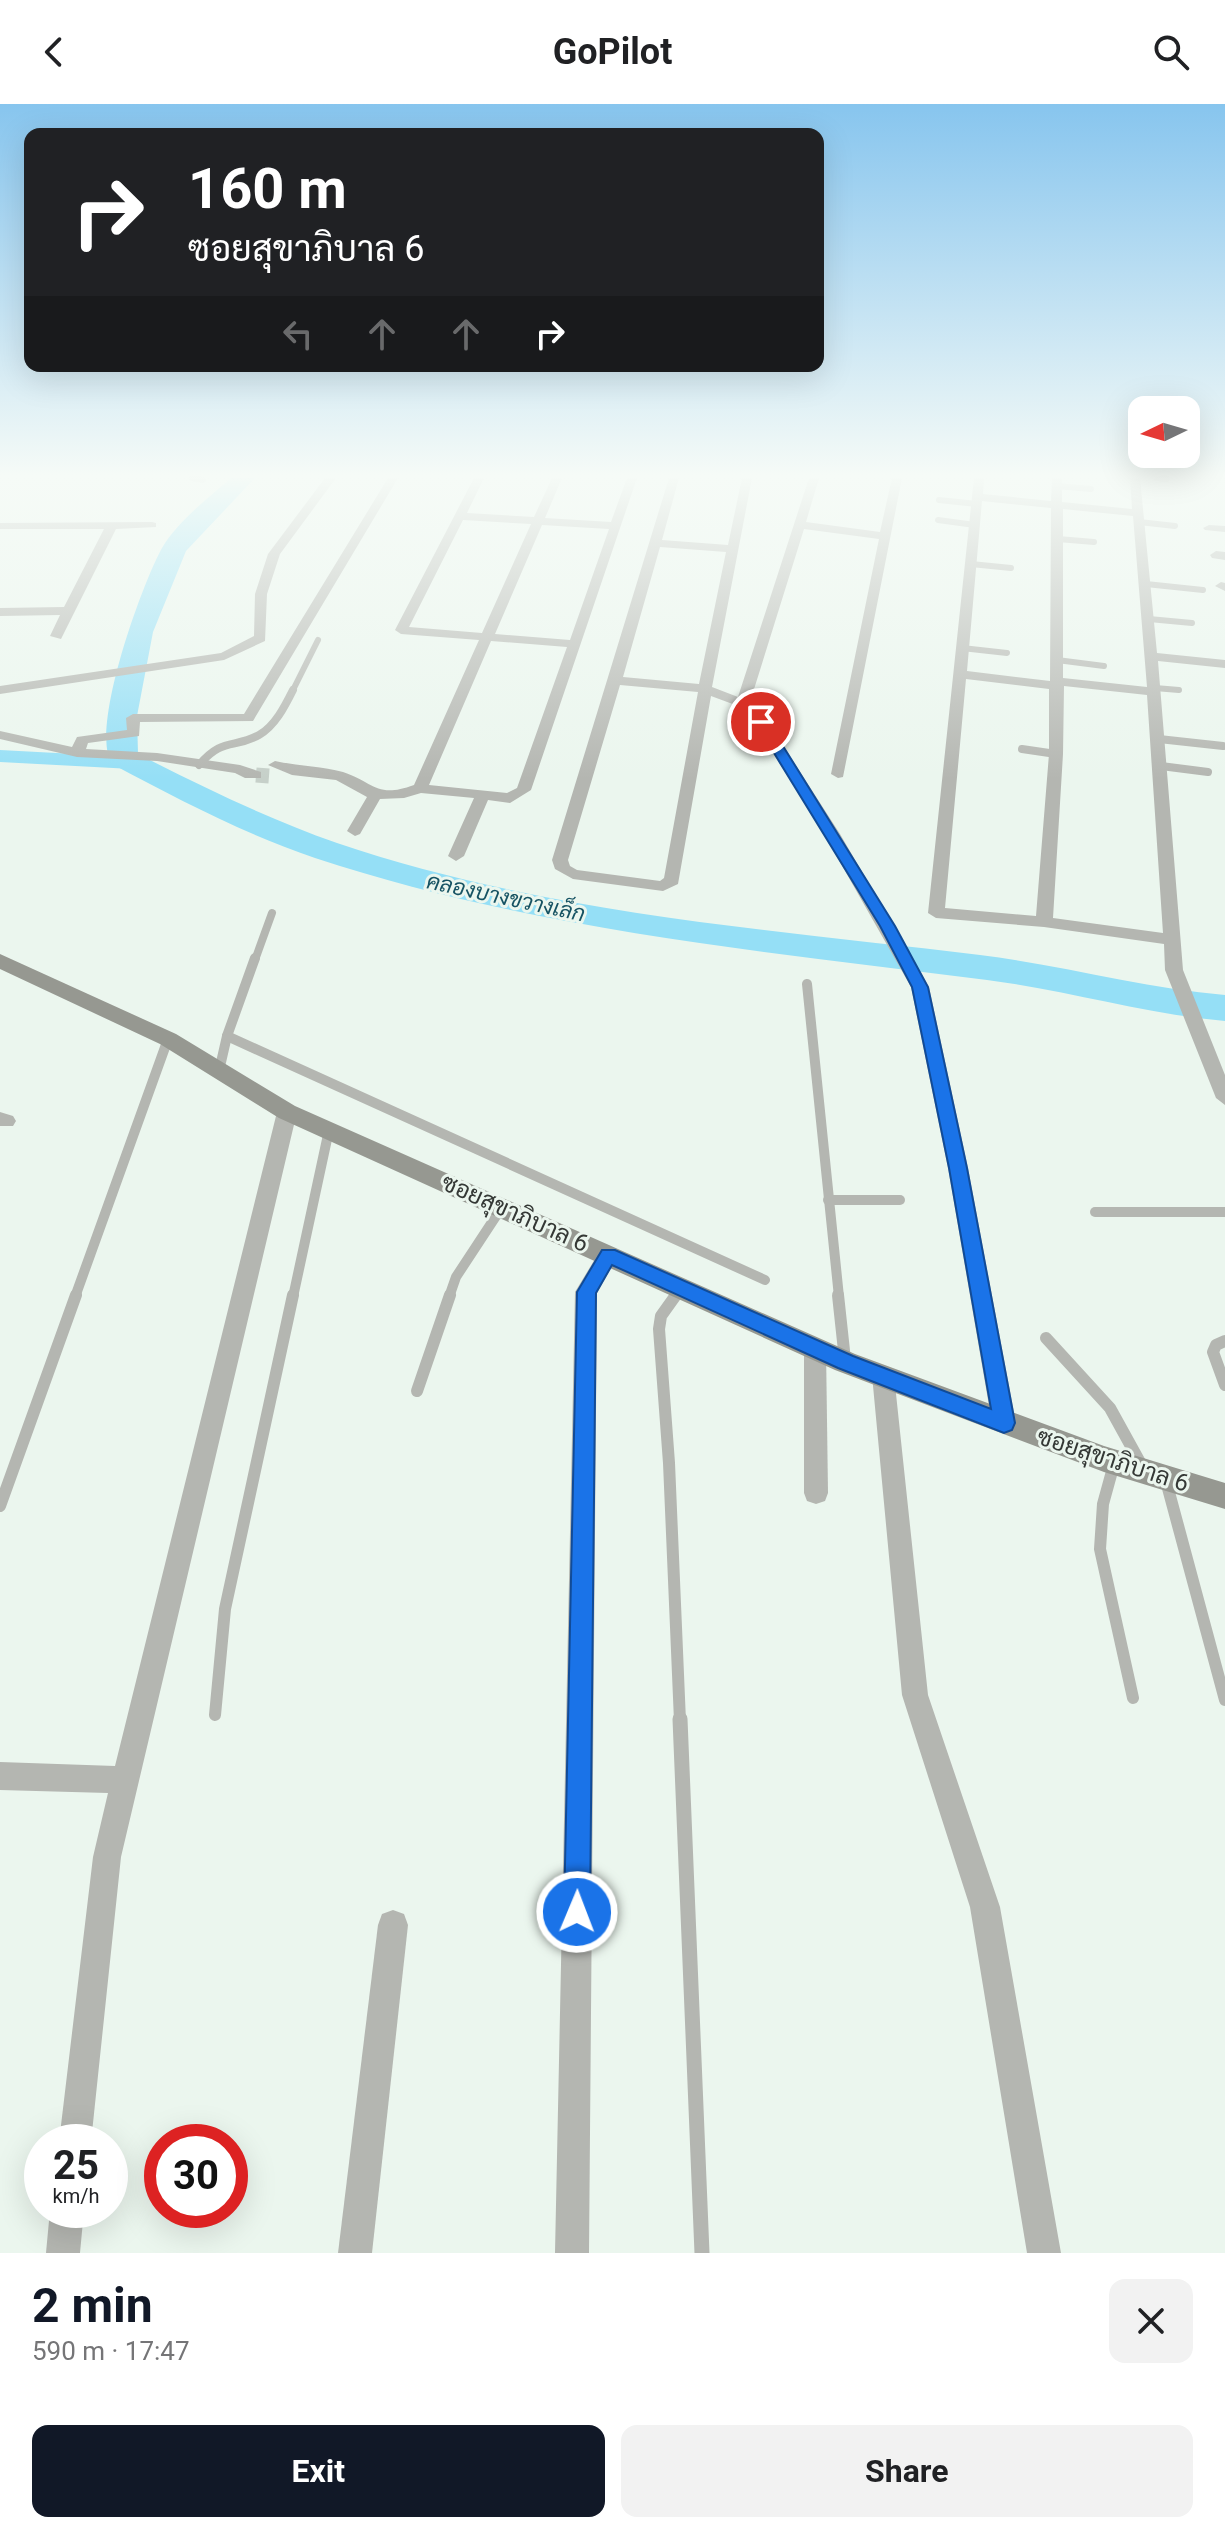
<!DOCTYPE html>
<html lang="en">
<head>
<meta charset="utf-8">
<style>
  body { margin:0; font-family:Roboto,Sarabun,sans-serif; background:#f2f2f2; color:#202124; height:100vh; display:flex; flex-direction:column; font-size:30px; white-space:nowrap }
  * { box-sizing:border-box; margin:0 }
  p { font-size:26px; color:#757577 }
  .icon { flex:none; width:44px; height:44px; fill:none; stroke:currentColor; stroke-width:2; stroke-linecap:round; stroke-linejoin:round }
  .map { position:relative; height:2149px; overflow:hidden }
  .side { display:flex; flex-direction:column; background:#fff; flex:1 }
  .side>* { flex:none }
  .hud { position:absolute; left:24px; top:24px; width:800px; height:244px; border-radius:16px; box-shadow:0 8px 32px #0002; background:#202124; color:#fff; overflow:hidden }
  .needle { width:52px; rotate:265deg }
  .buttons { position:absolute; left:1128px; top:292px; display:grid; gap:16px }
  .buttons a { display:grid; place-items:center; width:72px; height:72px; border-radius:16px; background:#fff; box-shadow:0 8px 32px #0002; font-size:40px }
  .speed { position:absolute; left:24px; top:2020px; display:flex; gap:16px; font-size:40px; font-weight:700; text-align:center }
  .speed>* { display:grid; place-content:center; width:104px; height:104px; border-radius:50%; background:#fff; box-shadow:0 8px 32px #0002; line-height:1 }
  .speed small { font-size:20px; font-weight:400 }
  .speed .limit { border:12px solid #d22; background:#fff; color:#111 }
  .pin { position:absolute; display:grid; place-items:center; width:68px; height:68px; color:#fff; margin:-34px; border:4px solid #fff; border-radius:50%; box-shadow:0 2px 8px #0007 }
  .me { position:absolute; width:88px; margin:-44px; rotate:1deg; stroke-linejoin:round; filter:drop-shadow(0 0 6px #0008) }
  .turn { display:flex; align-items:center; gap:28px; height:168px; padding:0 32px; font-size:36px }
  .turn .icon { width:104px; height:104px; stroke-width:2.5 }
  .turn b { display:block; font-size:56px; line-height:68px }
  .lanes { display:flex; align-items:center; height:76px; padding:0 32px; background:#0003; justify-content:center; gap:40px; direction:ltr }
  .lanes .off { opacity:.35 }
  .round { display:grid; place-items:center; flex:none; width:84px; height:84px; border-radius:16px; background:#f2f2f2 }
  .summary { display:flex; align-items:center; justify-content:space-between; height:136px; padding:0 32px }
  h1 { font-size:48px; font-weight:700; line-height:60px; color:#111827 }
  .cta { display:flex; gap:16px; margin-top:auto; padding:16px 32px }
  .cta a { flex:1; height:92px; border-radius:16px; background:#111827; color:#fff; font-size:32px; font-weight:700; line-height:92px; text-align:center }
  .cta a+a { background:#f2f2f2; color:#202124 }
  header { display:flex; justify-content:space-between; align-items:center; height:104px; padding:0 32px; background:#fff; font-size:36px; font-weight:700 }
  .map>svg:first-child { display:block }
  .lines { fill:none; stroke-linecap:round; stroke-linejoin:round }
  .canal { fill:#95dff6; fill-rule:evenodd }
  .river { fill:#95dff6; fill-rule:evenodd }
  .street-tunnel { stroke:#c6d0c9; stroke-width:15; stroke-dasharray:15 8; stroke-linecap:butt }
  .lane-far4 { stroke:#b4b6b1; stroke-width:6 }
  .lane-far3 { stroke:#b4b6b1; stroke-width:8 }
  .lane-far2 { stroke:#b4b6b1; stroke-width:10 }
  .lane-far1 { stroke:#b4b6b1; stroke-width:12 }
  .lane { stroke:#b4b6b1; stroke-width:15 }
  .street { fill:#b4b6b1; fill-rule:evenodd }
  .secondary { fill:#969891; fill-rule:evenodd }
  .route { fill:#1a73e8; stroke:#114b97; stroke-width:2 }
  .labels { text-anchor:middle; stroke-width:6; stroke-linejoin:round; paint-order:stroke }
  .far-water-label { font-size:22px; font-style:italic; fill:#165363; stroke:#ebf6ee }
  .street-label { font-size:24px; fill:#343835; stroke:#ebf6ee }
</style>
</head>
<body>
<header><svg class="icon" aria-label="back" viewBox="0 0 24 24"><path d="M15 5l-7 7 7 7"/></svg>GoPilot<svg class="icon" aria-label="search" viewBox="0 0 24 24"><circle cx="10" cy="10" r="6"/><path d="M15 15l6 6"/></svg></header>
<div class="map">
<svg width="1225" height="2149" viewBox="0 0 1225 2149">
  <rect width="100%" height="100%" fill="#ebf6ee"/>
  <g class="lines">
    <polygon class="canal" points="0,646 132,653 141,659 132,665 0,658"/>
    <path class="river" d="M231 374H255L186 447 153 528 137 612 138 650C203 683 268 715 337 739 543 809 765 825 980 851 1062 861 1144 884 1225 891V917C1145 910 1066 886 987 876 761 847 533 826 315 754 244 730 178 695 112 660 89 626 142 480 162 444 178 417 207 395 231 374Z"/>
    <polyline class="street-tunnel" points="256,671 269,672"/>
    <g class="lane-far4">
      <polyline points="192,374 203,376"/>
      <polyline points="1157,374 1167,375"/>
      <polyline points="1057,382 1091,385"/>
      <polyline points="939,396 977,400"/>
      <polyline points="938,416 975,421"/>
      <polyline points="1139,418 1175,422"/>
      <polyline points="1058,435 1094,438"/>
      <polyline points="971,460 1011,464"/>
      <polyline points="1146,480 1203,486"/>
      <polyline points="1149,515 1192,519"/>
      <polyline points="962,544 1007,549"/>
      <polyline points="1057,556 1104,562"/>
      <polyline points="1155,584 1179,586"/>
      <polyline points="292,588 318,536"/>
    </g>
    <g class="lane-far3">
      <polyline points="1159,635 1223,642"/>
      <polyline points="1022,645 1056,650"/>
      <path d="M199 661C223 633 233 645 259 631 275 622 285 602 293 586"/>
      <polyline points="1161,662 1208,668"/>
      <polyline points="255,856 272,809"/>
    </g>
    <g class="lane-far2">
      <polyline points="807,880 839,1193"/>
      <polyline points="227,932 765,1176"/>
      <polyline points="219,967 227,932 255,854"/>
      <polyline points="828,1096 900,1096"/>
      <polyline points="1095,1108 1225,1108"/>
      <polyline points="75,1193 168,935"/>
      <polyline points="293,1193 329,1026"/>
      <polyline points="449,1193 456,1173 502,1103"/>
      <polyline points="674,1193 681,1184"/>
    </g>
    <g class="lane-far1">
      <polyline points="676,1191 661,1212 659,1225 669,1359 680,1617"/>
      <polyline points="838,1191 845,1256"/>
      <polyline points="1046,1234 1110,1304 1142,1362"/>
      <polyline points="1225,1237 1216,1241 1213,1248 1225,1281"/>
      <polyline points="417,1287 450,1191"/>
      <polyline points="1114,1360 1103,1400 1100,1445 1133,1594"/>
      <polyline points="1166,1377 1225,1596"/>
      <polyline points="0,1402 76,1191"/>
      <polyline points="215,1611 225,1505 293,1191"/>
    </g>
    <polyline class="lane" points="680,1615 702,2149"/>
    <g class="street">
      <polygon points="325,374 336,374 280,450 267,490 265,537 224,556 0,590 0,582 221,549 254,532 255,490 268,450"/>
      <polygon points="388,374 398,374 253,617 140,618 139,632 88,639 86,645 157,649 240,661 261,668 261,674 245,674 235,669 157,657 77,653 0,635 0,627 72,643 77,633 127,626 126,614 133,610 244,610"/>
      <path d="M474 374H484L467 409 534 413 552 374H562L545 414 611 418 627 374H637L531 686 510 699 488 696 464 752 456 757 448 752 474 694 421 689 404 694 380 695 360 730 355 732 347 727 367 693 336 676 292 671 268 661 275 657C297 662 322 662 343 668 374 678 376 695 414 681L479 536 401 530 395 526ZM463 416 531 420 482 529 409 523ZM542 421 609 425 570 536 495 530ZM491 537 567 543 517 684 507 689 429 681Z"/>
      <path d="M669 374H679L662 436 728 441 742 374H752L712 583 738 593 809 374H819L806 418 880 428 892 374H902L843 673 838 674 831 670 879 435 804 425 750 598 768 618 840 730 929 883 968 1064 1016 1319 1012 1326 1004 1329 996 1326 992 1319 948 1064 911 883 824 730 755 620 738 602 711 592 678 780 663 787 573 775 555 765 552 756ZM660 443 726 448 699 580 623 573ZM620 581 698 588 664 774 660 777 577 766 570 762 568 756Z"/>
      <path d="M974 374H984L983 390 1051 397 1052 374H1062V398L1132 405 1130 374H1140L1157 549 1225 556V564L1158 557 1183 866 1225 971V1001L1216 994 1165 866 1164 840 1044 823 936 814 928 809ZM982 397 1051 404 1050 577 967 567ZM1063 405 1133 412 1147 583 1063 574ZM966 575 1049 585V650L1036 812 945 804ZM1064 582 1147 591 1163 829 1053 814 1063 650Z"/>
      <polygon points="152,418 156,419 156,423 116,425 61,535 50,532 60,511 0,512 0,504 64,503 104,425 0,425 0,419"/>
      <polygon points="1209,421 1225,422 1225,428 1205,426 1203,424"/>
      <polygon points="1216,447 1225,448 1225,456 1212,454 1210,451"/>
      <polygon points="1221,478 1225,479 1225,487 1215,482"/>
      <polygon points="287,1001 297,1008 121,1753 91,2038 59,2038 93,1753 108,1689 0,1686 0,1658 115,1662 277,1008"/>
      <polygon points="0,1008 13,1012 16,1017 13,1022 0,1022"/>
      <polygon points="608,1143 615,1145 618,1151 597,1189 589,2149 555,2149 575,1188 601,1145"/>
      <polygon points="815,1235 823,1237 826,1244 828,1389 825,1397 816,1400 807,1397 804,1389 804,1244 807,1237"/>
      <polygon points="883,1261 891,1264 894,1271 928,1591 1000,1803 1061,2149 1027,2149 970,1803 902,1591 872,1271 875,1264"/>
      <polygon points="393,1806 404,1810 408,1821 372,2149 338,2149 378,1821 382,1810"/>
      <polygon points="50,2106 84,2106 80,2149 46,2149"/>
    </g>
    <polygon class="secondary" points="0,850 176,930 295,1002 855,1250 1104,1342 1225,1379 1225,1405 1104,1368 835,1266 279,1014 160,940 0,865"/>
  </g>
  <linearGradient id="sky" x2="0" y2="1"><stop stop-color="#87c5ee"/><stop offset="0.55" stop-color="#f6fbf7"/><stop offset="1" stop-color="#f6fbf7" stop-opacity="0"/></linearGradient>
  <rect width="1225" height="675" fill="url(#sky)"/>
  <polygon class="route" points="757,615 768,618 895,822 928,883 967,1064 1015,1319 1012,1326 1004,1329 838,1264 612,1161 596,1189 590,1808 587,1818 577,1822 567,1818 564,1808 577,1188 602,1146 615,1146 853,1252 991,1305 949,1064 912,883 880,822 755,618"/>
  <g class="labels">
    <g class="far-water-label">
      <text transform="translate(506 793) rotate(12)" y="8">คลองบางขวางเล็ก</text>
    </g>
    <g class="street-label">
      <text transform="translate(515 1109) rotate(24)" y="8">ซอยสุขาภิบาล 6</text>
      <text transform="translate(1113 1356) rotate(18)" y="8">ซอยสุขาภิบาล 6</text>
    </g>
  </g>
</svg>
<div class="buttons">
<a><svg class="needle" viewBox="-14 -14 28 28"><path d="M0-13l5 13h-10z" fill="#e53935"/><path d="M0 13l5-13h-10z" fill="#757577"/></svg></a>
</div>
<div class="speed"><div>25<small>km/h</small></div><div class="limit">30</div></div>
<div class="pin" style="left:761px;top:618px;background:#d93025"><svg class="icon" aria-label="arrive" viewBox="0 0 24 24"><path d="M6 21V4h12l-3 4 3 4H6"/></svg></div>
<svg class="me" style="left:577px;top:1808px" viewBox="-20 -20 40 40"><circle r="17" fill="#1a73e8" stroke="#fff" stroke-width="3"/><path d="M0-11L8 9 0 5-8 9z" fill="#fff"/></svg>
<div class="hud">
<div class="turn"><svg class="icon" aria-label="right" viewBox="0 0 24 24"><path d="M7 20v-9h11M14 6l5 5-5 5"/></svg><div><b>160 m</b>ซอยสุขาภิบาล 6</div></div>
<div class="lanes"><svg class="icon off" aria-label="left" viewBox="0 0 24 24"><path d="M17 20v-9H6M10 6l-5 5 5 5"/></svg><svg class="icon off" aria-label="ahead" viewBox="0 0 24 24"><path d="M12 20V5M6 11l6-6 6 6"/></svg><svg class="icon off" aria-label="ahead" viewBox="0 0 24 24"><path d="M12 20V5M6 11l6-6 6 6"/></svg><svg class="icon" aria-label="right" viewBox="0 0 24 24"><path d="M7 20v-9h11M14 6l5 5-5 5"/></svg></div>
</div>
</div>
<section class="side">
<div class="summary"><div><h1>2 min</h1><p>590 m · 17:47</p></div><a class="round"><svg class="icon" aria-label="close" viewBox="0 0 24 24"><path d="M6 6l12 12M18 6L6 18"/></svg></a></div>
<div class="cta"><a>Exit</a><a>Share</a></div>
</section>
</body>
</html>
